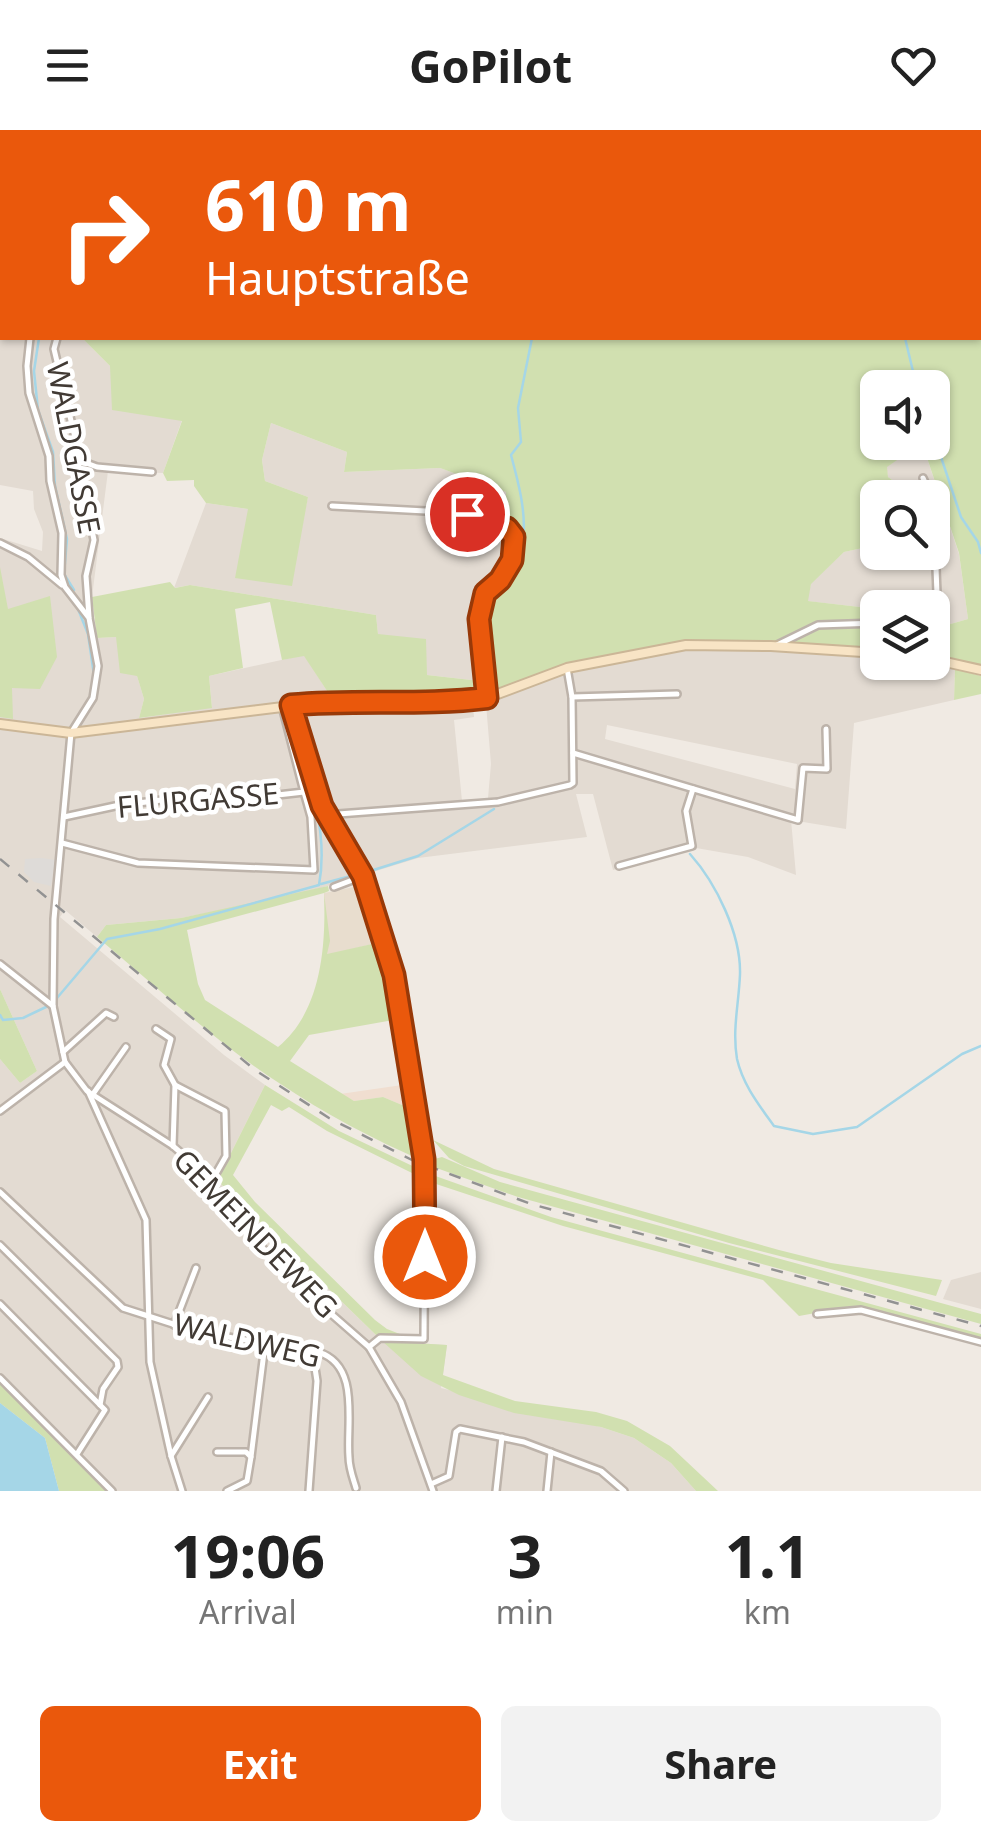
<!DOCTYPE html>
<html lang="en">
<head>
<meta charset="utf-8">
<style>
  body { margin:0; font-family:"Noto Sans",sans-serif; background:#f2f2f2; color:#222; height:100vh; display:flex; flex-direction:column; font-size:38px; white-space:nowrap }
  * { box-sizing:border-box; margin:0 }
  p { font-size:32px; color:#767676 }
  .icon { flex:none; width:55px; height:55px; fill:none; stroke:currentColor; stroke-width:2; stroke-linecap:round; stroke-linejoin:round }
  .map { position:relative; height:1361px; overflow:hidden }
  .panel { display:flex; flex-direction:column; background:#fff; flex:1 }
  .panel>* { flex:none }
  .top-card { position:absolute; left:0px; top:0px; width:982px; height:210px; box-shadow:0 2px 8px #0004; background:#ea580c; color:#fff; overflow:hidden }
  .buttons { position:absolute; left:860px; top:240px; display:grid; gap:20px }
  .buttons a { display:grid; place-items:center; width:90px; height:90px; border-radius:15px; background:#fff; box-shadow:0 2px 8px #0004; font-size:50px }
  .pin { position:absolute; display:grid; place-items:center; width:85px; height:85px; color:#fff; margin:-42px; border:5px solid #fff; border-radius:50%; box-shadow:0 2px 10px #0007 }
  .me { position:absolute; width:110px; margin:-55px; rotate:0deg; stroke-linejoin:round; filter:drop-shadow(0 0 8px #0008) }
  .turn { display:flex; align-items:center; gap:35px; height:210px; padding:0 40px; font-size:45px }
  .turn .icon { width:130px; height:130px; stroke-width:2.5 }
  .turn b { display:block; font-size:70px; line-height:85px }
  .eta { display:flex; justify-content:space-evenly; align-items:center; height:170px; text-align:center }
  .eta b { font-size:60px; font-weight:700; line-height:70px }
  .action { display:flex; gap:20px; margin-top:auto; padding:20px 40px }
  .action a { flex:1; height:115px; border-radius:15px; background:#ea580c; color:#fff; font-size:40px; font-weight:700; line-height:115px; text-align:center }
  .action a+a { background:#f2f2f2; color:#222 }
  header { display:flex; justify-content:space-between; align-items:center; height:130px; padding:0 40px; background:#fff; font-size:45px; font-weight:700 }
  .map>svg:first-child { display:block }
  .residential { fill:#e3dbd2; fill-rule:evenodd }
  .commercial { fill:#f0ded0 }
  .education { fill:#e8ddce }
  .green { fill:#d1e0b0; fill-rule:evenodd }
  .parking { fill:#dedbd8 }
  .water { fill:#a5d6e7 }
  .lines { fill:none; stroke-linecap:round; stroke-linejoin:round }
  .stream { stroke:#a5d6e7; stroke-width:2.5 }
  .street-casing { stroke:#bdb3aa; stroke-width:10 }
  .secondary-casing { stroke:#cbb697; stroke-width:12 }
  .street { stroke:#fff; stroke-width:5 }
  .secondary { stroke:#f8e4c5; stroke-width:8 }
  .rail { stroke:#929292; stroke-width:2.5; stroke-dasharray:12 12; stroke-linecap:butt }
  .route-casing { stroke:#983908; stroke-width:25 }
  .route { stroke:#ea580c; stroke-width:18 }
  .labels { text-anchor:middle; stroke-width:9; stroke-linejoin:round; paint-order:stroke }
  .street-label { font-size:30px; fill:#413a34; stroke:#fff }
</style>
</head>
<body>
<header><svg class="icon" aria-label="menu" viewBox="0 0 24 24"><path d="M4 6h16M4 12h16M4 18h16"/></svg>GoPilot<svg class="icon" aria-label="heart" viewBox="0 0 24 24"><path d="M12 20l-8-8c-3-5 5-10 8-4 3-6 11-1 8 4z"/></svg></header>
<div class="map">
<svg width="981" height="1361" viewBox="0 0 981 1361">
  <rect width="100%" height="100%" fill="#f0eae3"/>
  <g class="residential">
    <path d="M0 97 2 208H82L110 236 182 290 163 343 108 341 92 467 96 508 116 507 137 546 144 569 139 588 212 577 209 546 304 525 331 567 480 551 427 545 378 504 376 485 190 455 174 458 206 373 248 379 301 398 308 367 265 351 262 330 271 293 347 322 344 342 440 338 506 362V384L518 416 516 430 487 463 567 536 684 512 773 514 877 527 878 532 918 533 955 539 954 570 854 593 846 699 791 690 796 745 748 727 696 718 613 740 593 664H576L587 707 418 728 321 758 226 779 181 788 106 795 97 807 65 780 60 787 224 925 265 955 219 1047 221 1054 382 1211 447 1215 441 1258 601 1297 634 1308 671 1333 696 1361H115L0 1244V929L20 953 37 941 0 859V408L42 421 43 402 34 379 33 361 0 355ZM486 574 491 634 488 668 462 671 454 590 474 587 473 576ZM607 595 797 634 795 659 605 609Z"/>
    <polygon points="922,313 959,424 968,489 933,499 932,478 877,479 807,471 811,453 844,422 877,415 878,422 932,422 932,368 898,367 895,352 888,347 886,337"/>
    <polygon points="981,1142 981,1179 943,1169 951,1150"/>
  </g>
  <polygon class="commercial" points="409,954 413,975 402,975 383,967 354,971 340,964"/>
  <polygon class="education" points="364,755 376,792 369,795 374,810 381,812 327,825 324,763"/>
  <g class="green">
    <polygon points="0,0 343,0 344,2 2,2 2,97"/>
    <path d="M382 0H981V535L933 526V499L968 489 959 423 922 313 887 337 888 347 895 352 898 367 878 368 877 415 844 422 811 454 808 471 877 479V491L818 492 773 514 684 512 567 536 489 565 482 486 487 463 509 441 516 430 518 416 506 384V362L440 338 344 342 347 322 271 293 262 330 265 351 308 367 292 456 235 448 248 379 206 373 194 356V350L167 351 163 343 182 291 112 280 110 236 82 208H980V2H370ZM878 258H932V312H878Z"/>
    <polygon points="0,437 8,479 50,466 57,527 40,559 12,558 13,589 0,587"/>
    <polygon points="170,452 175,458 190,455 376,485 378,504 426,509 427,545 480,551 483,565 433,570 331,567 304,526 282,530 270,472 235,479 243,538 209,546 212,578 139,588 144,569 137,546 120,543 116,507 97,508 92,467"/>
    <polygon points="877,495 877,521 780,514 819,497"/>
    <polygon points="955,539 981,546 981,564 954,570"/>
    <path d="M328 756 329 761 324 763 330 811 327 824 381 812 399 889 309 905 290 931 354 971 383 967 402 975H413L423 1031C373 1009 325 984 279 953 214 911 157 857 97 807L106 795 181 788ZM324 763C326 815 322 881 278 917L205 870 198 854 187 800Z"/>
    <polygon points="0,859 37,941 20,953 0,929"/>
    <polygon points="265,955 339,1001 423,1041 424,1073 414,1044 327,1001 289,977 282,981 271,975 233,1045 255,1072 375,1190 387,1199 410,1208 378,1207 221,1054 219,1047"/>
    <polygon points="433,1010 494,1039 779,1120 831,1133 942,1150 936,1166 729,1113 464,1036 449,1028"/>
    <polygon points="442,1027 500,1052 981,1184 981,1194 518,1067 428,1035 427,1031"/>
    <polygon points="427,1043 551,1087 981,1204 981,1210 854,1176 799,1186 763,1150 563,1096 427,1051"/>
    <polygon points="382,1211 447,1215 443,1245 515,1271 596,1282 627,1291 670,1316 718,1361 696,1361 671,1333 634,1308 601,1297 514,1283 459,1265 421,1246"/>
    <polygon points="0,1250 83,1331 108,1361 59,1361 45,1308 0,1273"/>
  </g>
  <polygon class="parking" points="42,728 55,730 51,756 34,752 24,742 25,729"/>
  <polygon class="water" points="0,1273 45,1308 59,1361 0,1361"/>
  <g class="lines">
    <g class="stream">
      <polyline points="132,2 132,0"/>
      <polyline points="620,2 620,0"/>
      <polyline points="974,2 975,0"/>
      <polyline points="0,59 2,66"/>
      <polyline points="39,208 34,241 38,280 53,322 55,356 67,409 64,444 74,460"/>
      <polyline points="905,208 917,258"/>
      <polyline points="932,300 961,387 978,412 981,423"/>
      <polyline points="78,479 88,504 94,545"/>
      <path d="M491 557 489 473C536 426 527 384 511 325L521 312 518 278 532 208"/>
      <polyline points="124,593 359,563 439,568 480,563"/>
      <path d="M690 724C716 753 741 804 740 844 739 873 732 899 737 929 743 955 759 975 774 996L813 1004 857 997 962 924 981 916"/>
      <polyline points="367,742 418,726 494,679"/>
      <polyline points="321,754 358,744"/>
      <path d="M57 868 107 809 160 799 319 755C330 696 305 639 288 584"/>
      <polyline points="0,885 3,890 23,888 46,877"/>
    </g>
    <g class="street-casing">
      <g id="street">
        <polyline points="30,208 27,236 29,263 49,326 50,351 62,403 61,445 65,457 89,488 98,536 93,568 71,603 54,789 53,876 65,932 87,961 173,1016 194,1034 281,1140 369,1217 401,1272 433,1361"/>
        <polyline points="57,208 54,219 77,316 78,363 90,390 94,410 86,446 89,487"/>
        <polyline points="78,330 97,337 152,342"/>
        <polyline points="923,348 932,368"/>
        <polyline points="932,368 945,398 935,412 937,464 941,471 932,489"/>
        <path d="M332 376 463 383 475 392 511 401C527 434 497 442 485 463 472 486 485 541 487 568"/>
        <polyline points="0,413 28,427 62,455"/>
        <polyline points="777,515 818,495 878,493"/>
        <polyline points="572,567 677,564"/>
        <polyline points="291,575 321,676 363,746 394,845 425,1035 424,1209 380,1208 369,1217"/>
        <polyline points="573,623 798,690 803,638 827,639 826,599"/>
        <polyline points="325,685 498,672 570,655 573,653 572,567 567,538"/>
        <polyline points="64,687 115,676 177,668 260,667 304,662 282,576"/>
        <polyline points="62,713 138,733 314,740 311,687 304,662"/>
        <polyline points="619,736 692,716 686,681 693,659"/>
        <polyline points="334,757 363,746"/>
        <polyline points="0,834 53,876"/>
        <polyline points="156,899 171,909 164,935 175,955 173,1016"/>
        <polyline points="63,922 106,883 114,887"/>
        <polyline points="175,955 225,981 226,1026 210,1054"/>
        <polyline points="88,961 146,1090 150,1232 171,1326 182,1361"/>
        <polyline points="93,964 126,917"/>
        <polyline points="0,981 65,932"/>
        <path d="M0 1062 123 1178 198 1202 318 1222C361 1235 346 1294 349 1327 349 1338 353 1348 356 1358"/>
        <polyline points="0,1115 117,1231 118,1237 103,1259 100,1275"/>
        <polyline points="0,1174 105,1280 77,1324"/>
        <polyline points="817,1184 861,1180 981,1212"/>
        <polyline points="174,1195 196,1138"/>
        <polyline points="305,1222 315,1238 317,1251 309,1361"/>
        <polyline points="0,1248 112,1361"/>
        <polyline points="217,1322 246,1322 251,1327 247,1351 227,1361"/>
        <polyline points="171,1326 208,1267"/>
        <polyline points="251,1327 265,1214"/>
        <polyline points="431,1354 449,1346 456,1302 460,1299 524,1312 601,1341 624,1361"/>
        <polyline points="496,1361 502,1307"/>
        <polyline points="547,1361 551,1322"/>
      </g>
    </g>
    <g class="secondary-casing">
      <g id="secondary">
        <polyline points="932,529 981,540"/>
        <polyline points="0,594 71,603 331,571 447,573 487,568 567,538 686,515 771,516 878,523"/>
      </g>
    </g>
    <use href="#street" class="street"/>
    <use href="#secondary" class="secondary"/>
    <polyline class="rail" points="0,729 255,940 329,988 412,1030 531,1074 981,1196"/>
  </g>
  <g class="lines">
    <g class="route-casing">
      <path id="route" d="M425 1127 424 1029 394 845 363 746 322 676 291 575C357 569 422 576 487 568L479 489 485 463 500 450 512 430 514 407 507 398 474 392 467 384"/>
    </g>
    <use href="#route" class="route"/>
  </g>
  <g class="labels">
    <g class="street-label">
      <text transform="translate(73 318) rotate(79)" y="10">WALDGASSE</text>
      <text transform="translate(198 671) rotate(-5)" y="10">FLURGASSE</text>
      <text transform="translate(255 1104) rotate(46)" y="10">GEMEINDEWEG</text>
      <text transform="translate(247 1211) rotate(13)" y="10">WALDWEG</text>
    </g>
  </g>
</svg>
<div class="buttons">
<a><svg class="icon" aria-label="sound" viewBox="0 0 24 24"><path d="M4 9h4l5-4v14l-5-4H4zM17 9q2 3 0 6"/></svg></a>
<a><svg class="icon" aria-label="search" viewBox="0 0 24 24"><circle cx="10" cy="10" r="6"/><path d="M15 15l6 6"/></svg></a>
<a><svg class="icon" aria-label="layers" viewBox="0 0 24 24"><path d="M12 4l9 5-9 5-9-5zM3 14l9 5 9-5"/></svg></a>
</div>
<div class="pin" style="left:467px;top:384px;background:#d93025"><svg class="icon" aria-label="arrive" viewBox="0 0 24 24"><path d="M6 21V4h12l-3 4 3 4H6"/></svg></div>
<svg class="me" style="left:425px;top:1127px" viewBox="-20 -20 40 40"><circle r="17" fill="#ea580c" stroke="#fff" stroke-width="3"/><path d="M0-11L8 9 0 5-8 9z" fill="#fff"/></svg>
<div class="top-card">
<div class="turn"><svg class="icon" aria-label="right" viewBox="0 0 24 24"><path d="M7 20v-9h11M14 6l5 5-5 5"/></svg><div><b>610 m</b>Hauptstraße</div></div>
</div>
</div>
<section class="panel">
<div class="eta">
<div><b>19:06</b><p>Arrival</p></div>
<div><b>3</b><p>min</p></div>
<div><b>1.1</b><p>km</p></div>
</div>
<div class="action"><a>Exit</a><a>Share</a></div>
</section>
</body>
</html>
